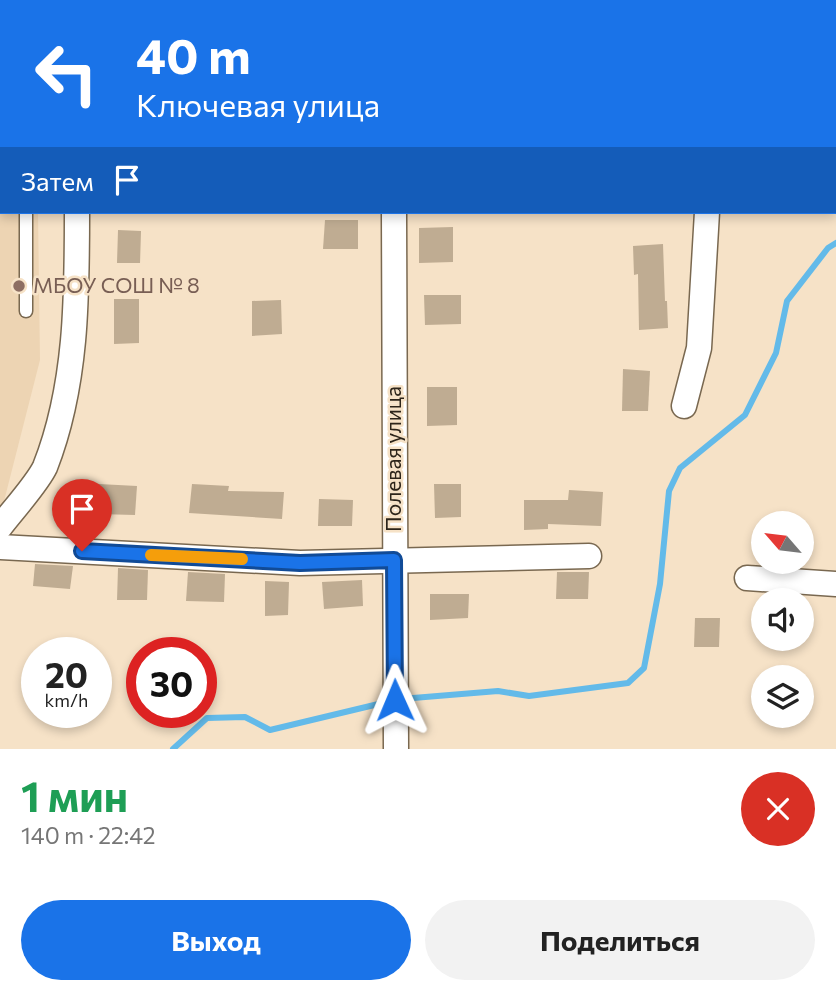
<!DOCTYPE html>
<html lang="ru">
<head>
<meta charset="utf-8">
<style>
  body { margin:0; font-family:Commissioner,sans-serif; background:#f2f2f2; color:#222; height:100vh; display:flex; flex-direction:column; font-size:26px; white-space:nowrap }
  * { box-sizing:border-box; margin:0 }
  p { font-size:23px; color:#767676 }
  .icon { flex:none; width:38px; height:38px; fill:none; stroke:currentColor; stroke-width:2; stroke-linecap:round; stroke-linejoin:round }
  .map { position:relative; height:749px; overflow:hidden }
  .details { display:flex; flex-direction:column; background:#fff; flex:1 }
  .details>* { flex:none }
  .hud { position:absolute; left:0px; top:0px; width:836px; height:214px; box-shadow:0 4px 10px #0003; background:#1a73e8; color:#fff; overflow:hidden }
  .needle { width:46px; rotate:298deg }
  .buttons { position:absolute; left:751px; top:511px; display:grid; gap:14px }
  .buttons a { display:grid; place-items:center; width:63px; height:63px; border-radius:50%; background:#fff; box-shadow:0 4px 10px #0003; font-size:35px }
  .speed { position:absolute; left:21px; top:637px; display:flex; gap:14px; font-size:35px; font-weight:700; text-align:center }
  .speed>* { display:grid; place-content:center; width:91px; height:91px; border-radius:50%; background:#fff; box-shadow:0 4px 10px #0003; line-height:1 }
  .speed small { font-size:18px; font-weight:400 }
  .speed .limit { border:10px solid #d22; background:#fff; color:#111 }
  .pin { position:absolute; display:grid; place-items:center; width:60px; height:60px; color:#fff; margin:-72px -30px; border-radius:50% 50% 50% 0; rotate:-45deg; box-shadow:0 0 7px #0007 }
  .pin .icon { rotate:45deg }
  .me { position:absolute; width:77px; margin:-38px; rotate:359deg; stroke-linejoin:round; filter:drop-shadow(0 0 5px #0008) }
  .turn { display:flex; align-items:center; gap:24px; height:147px; padding:0 21px; font-size:32px }
  .turn .icon { width:91px; height:91px; stroke-width:2.5 }
  .turn b { display:block; font-size:49px; line-height:60px }
  .then { display:flex; align-items:center; height:66px; padding:0 21px; background:#0003; gap:14px; font-size:26px }
  .round { display:grid; place-items:center; flex:none; width:74px; height:74px; border-radius:37px; background:#f2f2f2 }
  .head { display:flex; align-items:center; justify-content:space-between; height:119px; padding:0 21px }
  h1 { font-size:42px; font-weight:700; line-height:52px; color:#1e9e55 }
  .primary-button { display:flex; gap:14px; margin-top:auto; padding:14px 21px }
  .primary-button a { flex:1; height:80px; border-radius:42px; background:#1a73e8; color:#fff; font-size:28px; font-weight:700; line-height:80px; text-align:center }
  .primary-button a+a { background:#f2f2f2; color:#222 }
  .map>svg:first-child { display:block }
  .built { fill:#edd4b3 }
  .lines { fill:none; stroke-linecap:round; stroke-linejoin:round }
  .stream { stroke:#63bae9; stroke-width:6 }
  .building { fill:#bfac92 }
  .lane-casing { stroke:#796850; stroke-width:15 }
  .street-casing { stroke:#796850; stroke-width:27 }
  .lane { stroke:#fff; stroke-width:12 }
  .street { stroke:#fff; stroke-width:24 }
  .route-casing { stroke:#114b97; stroke-width:18 }
  .route { stroke:#1a73e8; stroke-width:12 }
  .slow { stroke:#f59e0b; stroke-width:12 }
  .education-dot { fill:#8d6e63; stroke:#f6e2c7; stroke-width:2.5 }
  .labels { text-anchor:middle; stroke-width:5; stroke-linejoin:round; paint-order:stroke }
  .education-label { font-size:21px; fill:#785e54; stroke:#f6e2c7; text-anchor:start }
  .street-label { font-size:21px; fill:#2c241a; stroke:#f6e2c7 }
</style>
</head>
<body>
<div class="map">
<svg width="836" height="749" viewBox="0 0 836 749">
  <rect width="100%" height="100%" fill="#f6e2c7"/>
  <polygon class="built" points="0,0 35,0 2,2 2,212 38,212 40,360 2,509 0,509"/>
  <g class="lines">
    <g class="stream">
      <polyline points="401,699 498,691 529,696 628,683 644,668 660,584 669,491 680,468 745,415 776,353 787,301 828,248 836,243"/>
      <polyline points="173,749 207,718 245,717 270,730 391,701"/>
    </g>
  </g>
  <g class="building">
    <polygon points="325,220 358,220 358,249 323,249"/>
    <polygon points="453,227 453,262 419,263 419,228"/>
    <polygon points="118,230 141,231 140,263 117,263"/>
    <polygon points="663,244 665,301 667,301 668,328 639,330 638,274 634,275 633,246"/>
    <polygon points="424,295 461,295 461,324 425,325"/>
    <polygon points="114,299 139,299 139,343 114,344"/>
    <polygon points="281,300 282,334 252,336 252,301"/>
    <polygon points="623,369 650,371 648,411 622,411"/>
    <polygon points="427,387 457,387 457,425 427,426"/>
    <polygon points="99,484 137,486 135,515 97,514"/>
    <polygon points="192,484 229,486 228,491 284,492 282,519 189,513"/>
    <polygon points="434,484 461,484 461,517 435,518"/>
    <polygon points="569,490 603,492 601,526 548,524 548,529 524,530 524,500 568,500"/>
    <polygon points="319,499 353,500 352,526 318,526"/>
    <polygon points="35,564 73,566 70,589 33,586"/>
    <polygon points="118,568 148,570 147,600 117,600"/>
    <polygon points="188,572 225,574 224,602 186,601"/>
    <polygon points="557,572 589,572 588,599 556,599"/>
    <polygon points="362,580 363,606 324,609 322,582"/>
    <polygon points="265,581 289,582 288,615 265,616"/>
    <polygon points="430,594 469,594 468,618 430,620"/>
    <polygon points="695,618 720,618 719,647 694,647"/>
  </g>
  <g class="lines">
    <g class="lane-casing">
      <g id="lane">
        <polyline points="43,2 44,0"/>
        <polyline points="26,212 26,311"/>
      </g>
    </g>
    <g class="street-casing">
      <g id="street">
        <polyline points="76,0 76,2"/>
        <polyline points="394,0 394,2"/>
        <polyline points="694,0 694,2"/>
        <polyline points="394,212 396,749"/>
        <polyline points="684,406 699,348 707,212"/>
        <path d="M0 527C12 511 37 484 45 467 77 386 77 297 77 212"/>
        <polyline points="0,547 300,563 589,556"/>
        <polyline points="747,578 836,584"/>
      </g>
    </g>
    <use href="#lane" class="lane"/>
    <use href="#street" class="street"/>
  </g>
  <g class="lines">
    <g class="route-casing">
      <polyline id="route" points="82,551 300,563 394,560 395,700"/>
    </g>
    <use href="#route" class="route"/>
    <polyline class="slow" points="151,555 242,559"/>
  </g>
  <circle class="education-dot" cx="19" cy="286" r="7"/>
  <g class="labels">
    <g class="education-label">
      <text x="33" y="293">МБОУ СОШ № 8</text>
    </g>
    <g class="street-label">
      <text transform="translate(394 459) rotate(-90)" y="7">Полевая улица</text>
    </g>
  </g>
</svg>
<div class="buttons">
<a><svg class="needle" viewBox="-14 -14 28 28"><path d="M0-13l5 13h-10z" fill="#e53935"/><path d="M0 13l5-13h-10z" fill="#767676"/></svg></a>
<a><svg class="icon" aria-label="sound" viewBox="0 0 24 24"><path d="M4 9h4l5-4v14l-5-4H4zM17 9q2 3 0 6"/></svg></a>
<a><svg class="icon" aria-label="layers" viewBox="0 0 24 24"><path d="M12 4l9 5-9 5-9-5zM3 14l9 5 9-5"/></svg></a>
</div>
<div class="speed"><div>20<small>km/h</small></div><div class="limit">30</div></div>
<div class="pin" style="left:82px;top:551px;background:#d93025"><svg class="icon" aria-label="arrive" viewBox="0 0 24 24"><path d="M6 21V4h12l-3 4 3 4H6"/></svg></div>
<svg class="me" style="left:395px;top:700px" viewBox="-20 -20 40 40"><path d="M0-17L14 15 0 8-14 15z" fill="#1a73e8" stroke="#fff" stroke-width="4"/></svg>
<div class="hud">
<div class="turn"><svg class="icon" aria-label="left" viewBox="0 0 24 24"><path d="M17 20v-9H6M10 6l-5 5 5 5"/></svg><div><b>40 m</b>Ключевая улица</div></div>
<div class="then">Затем<svg class="icon" aria-label="arrive" viewBox="0 0 24 24"><path d="M6 21V4h12l-3 4 3 4H6"/></svg></div>
</div>
</div>
<section class="details">
<div class="head"><div><h1>1 мин</h1><p>140 m · 22:42</p></div><a class="round" style="background:#d93025;color:#fff"><svg class="icon" aria-label="close" viewBox="0 0 24 24"><path d="M6 6l12 12M18 6L6 18"/></svg></a></div>
<div class="primary-button"><a>Выход</a><a>Поделиться</a></div>
</section>
</body>
</html>
